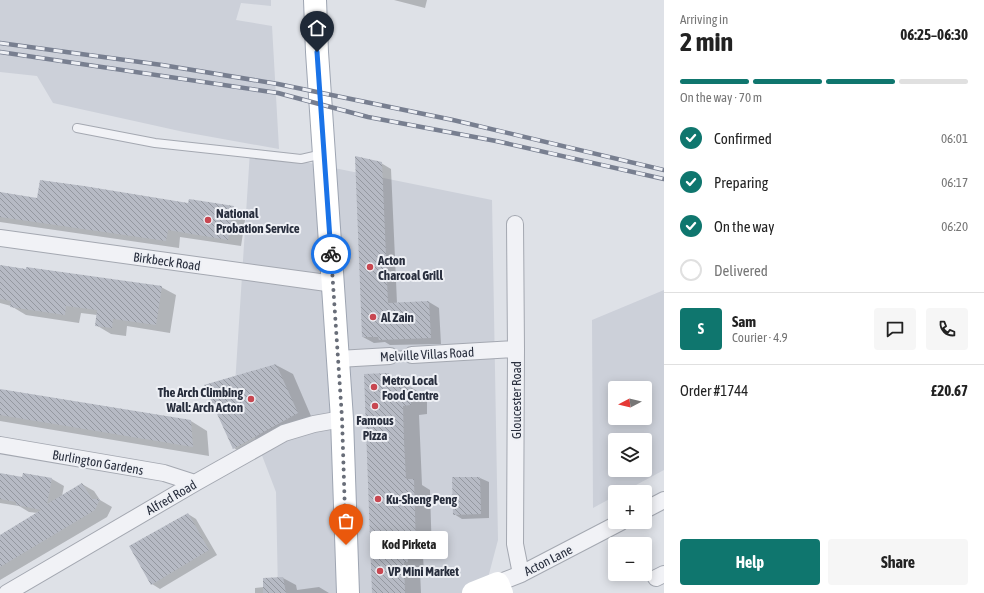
<!DOCTYPE html>
<html lang="en">
<head>
<meta charset="utf-8">
<style>
	body { margin:0; font-family:"Asap Condensed",sans-serif; background:#f6f6f6; color:#222; height:100vh; display:flex; flex-direction:column; font-size:15px; white-space:nowrap }
	* { box-sizing:border-box; margin:0 }
	p { font-size:13px; color:#767676 }
	.icon { flex:none; width:22px; height:22px; fill:none; stroke:currentColor; stroke-width:2; stroke-linecap:round; stroke-linejoin:round }
	.map { position:relative; flex:1; overflow:hidden }
	.details { display:flex; flex-direction:column; background:#fff; width:320px }
	.details>* { flex:none }
	.needle { width:26px; rotate:263deg }
	.controls { position:absolute; left:608px; top:381px; display:grid; gap:8px }
	.controls a { display:grid; place-items:center; width:44px; height:44px; border-radius:4px; background:#fff; box-shadow:0 2px 10px #0003; font-size:20px }
	.pin { position:absolute; display:grid; place-items:center; width:34px; height:34px; color:#fff; margin:-41px -17px; border-radius:50% 50% 50% 0; rotate:-45deg; box-shadow:0 0 4px #0007 }
	.pin .icon { rotate:45deg }
	.courier { position:absolute; display:grid; place-items:center; width:40px; height:40px; margin:-20px; border:3px solid #1a73e8; border-radius:50%; background:#fff; color:#222; box-shadow:0 1px 5px #0007 }
	.bubble { position:absolute; height:28px; border-radius:4px; background:#fff; box-shadow:0 2px 10px #0003; font-size:13px; font-weight:700; line-height:28px; text-align:center }
	.head em { font-style:normal; font-weight:700 }
	.head div { display:flex; flex-direction:column-reverse }
	.head { display:flex; align-items:center; justify-content:space-between; height:68px; padding:0 16px }
	h1 { font-size:26px; font-weight:700; line-height:30px }
	.bar { display:grid; grid-template-columns:repeat(4,1fr); gap:6px 4px; align-content:center; height:48px; padding:0 16px }
	.bar i { height:5px; border-radius:3px; background:#e0e0e0 }
	.bar .selected { background:#0f766e }
	.bar p { grid-column:span 4 }
	.line { display:flex; align-items:center; gap:10px; padding:0 16px; border-top:1px solid #e0e0e0 }
	.line div { flex:1 }
	.round { display:grid; place-items:center; flex:none; width:42px; height:42px; border-radius:4px; background:#f6f6f6 }
	ol { padding:0 16px; list-style:none }
	li { display:flex; align-items:center; gap:12px; height:44px }
	li p { margin-inline-start:auto }
	li .icon { padding:4px; border-radius:50%; background:#0f766e; color:#fff; stroke-width:4 }
	li:last-child { color:#767676 }
	li i { width:22px; height:22px; border:2px solid #e0e0e0; border-radius:50% }
	.cta { display:flex; gap:8px; margin-top:auto; padding:8px 16px }
	.cta a { flex:1; height:46px; border-radius:4px; background:#0f766e; color:#fff; font-size:16px; font-weight:700; line-height:46px; text-align:center }
	.cta a+a { background:#f6f6f6; color:#222 }
	main { display:flex; flex:1; min-height:0 }
	.map>svg:first-child { display:block }
</style>
</head>
<body>
<main>
<div class="map">
<svg width="664" height="593" viewBox="0 0 664 593">
	<defs>
		<pattern id="building-back-hatch" width="6" height="6" patternUnits="userSpaceOnUse"><rect width="6" height="6" fill="#b6bac4"/><path d="M-1 5l2 2M0 0l6 6M5-1l2 2" fill="none" stroke="#9498a0"/></pattern>
	</defs>
	<rect width="100%" height="100%" fill="#dee1e7"/>
	<path fill="#ccd0d9" fill-rule="evenodd" d="M0 0H271V6L241 3 236 20 272 26 279 149 184 132 53 103 37 76 0 72Z
		M250 151 492 200 498 540 484 593H278L276 492 235 385Z
		M664 290V470L623 492H615V496L593 508 592 320ZM615 388H645V418H615ZM615 440H645V470H615Z"/>
	<path fill="#0003" d="M394 0H427L425 8Z
		M381 163 391 169 397 303 429 302 439 308 441 344 390 345 385 342 374 343 363 337Z
		M0 193 38 199 189 204 233 207 246 214 241 246 180 237 179 248 0 222Z
		M0 266 161 287 176 295 170 333 127 326 126 336 111 334 96 325 97 315 81 313 79 323 26 315 11 306 0 303Z
		M276 365 293 374 314 423 250 458 234 448 206 386Z
		M389 374 427 397V414L419 415 422 485 430 490 432 556 423 557 424 571H420L421 593H373Z
		M0 390 191 421 207 431 209 456 0 421Z
		M0 474 23 478 52 479 64 486 62 496 82 484 94 491 100 500 112 507 107 517 0 580V536L38 513 29 512 19 506 0 503Z
		M453 478H480L489 482V518L462 519 454 514Z
		M188 514 196 519 217 555 160 589 152 584Z
		M283 578 296 585 297 590 319 587 329 593H255V588L264 587Z"/>
	<path fill="url(#building-back-hatch)" d="M355 156 382 162 388 303 429 301 431 338 379 340 378 337H362Z
		M40 180 84 186 188 203 189 199 234 206 228 240 168 230 166 241 0 217V192L37 198Z
		M0 265 26 269V267L162 286 156 325 113 319 112 328 95 326 97 310 66 306 65 315 10 307 11 301 0 299Z
		M276 364 298 413 233 449 204 385Z
		M389 373V380L399 379 400 387H411V405L403 406 404 441 406 479H414L416 547 407 548 408 562H404L405 593H372L364 374Z
		M0 389 191 420 193 447 0 415Z
		M0 473 22 477 23 473 52 478 47 504 82 483 92 499H100L95 510 0 567V535L41 510 16 505V502L0 499Z
		M452 477H480L481 514 453 515Z
		M188 513 209 550 151 585 129 546Z
		M283 577 286 593H263V578Z"/>
	<g fill="none" stroke-linecap="round" stroke-linejoin="round">
		<defs>
			<path id="lane" d="M77 128 155 143 301 159 323 154
				M390 356 412 355"/>
			<path id="street" d="M515 224 516 349 515 544 521 574
				M0 238 334 284
				M412 355 516 349
				M338 359 390 356
				M0 445 164 473 195 483
				M645 510 664 500
				M656 578 664 574
				M498 583 521 574 621 522
				M7 593 195 483 284 433 314 424 342 419"/>
			<path id="primary" d="M315 0 317 52 342 419 348 593"/>
		</defs>
		<use href="#lane" stroke="#a4a8b1" stroke-width="10"/>
		<use href="#street" stroke="#a4a8b1" stroke-width="18"/>
		<use href="#primary" stroke="#9ea5b2" stroke-width="24"/>
		<use href="#lane" stroke="#f1f2f6" stroke-width="8"/>
		<use href="#street" stroke="#f1f2f6" stroke-width="16"/>
		<path stroke="#fff" stroke-width="22" d="M473 593 498 583 502 593"/>
		<use href="#primary" stroke="#fff" stroke-width="22"/>
		<defs>
			<path id="rail" d="M0 43 162 65 278 84 453 120 664 170
				M0 52 278 93 368 117 496 141 664 179"/>
		</defs>
		<use href="#rail" stroke="#787f90" stroke-width="4.5"/>
		<use href="#rail" stroke="#eef0f5" stroke-width="3" stroke-dasharray="9" stroke-linecap="butt"/>
	</g>
	<g fill="none" stroke-linecap="round" stroke-linejoin="round">
		<path stroke="#686d78" stroke-width="4" stroke-dasharray="0 7.2" d="M331 254 342 418 346 545"/>
		<path stroke="#1a73e8" stroke-width="5" d="M317 52 331 254"/>
	</g>
	<g fill="#c84751" stroke="#eef0f5" stroke-width="1.5">
		<circle cx="208" cy="220" r="4"/>
		<circle cx="370" cy="267" r="4"/>
		<circle cx="373" cy="317" r="4"/>
		<circle cx="374" cy="387" r="4"/>
		<circle cx="251" cy="399" r="4"/>
		<circle cx="375" cy="406" r="4"/>
		<circle cx="378" cy="499" r="4"/>
		<circle cx="380" cy="571" r="4"/>
	</g>
	<g text-anchor="middle" stroke-width="4" stroke-linejoin="round" paint-order="stroke">
		<g font-size="13" font-weight="bold" fill="#282e3d" stroke="#eef0f5" text-anchor="start">
			<text x="216" y="218">National<tspan x="216" dy="15">Probation Service</tspan></text>
			<text x="378" y="265">Acton<tspan x="378" dy="15">Charcoal Grill</tspan></text>
			<text x="381" y="322">Al Zain</text>
			<text x="382" y="385">Metro Local<tspan x="382" dy="15">Food Centre</tspan></text>
			<text x="243" y="397" text-anchor="end">The Arch Climbing<tspan x="243" dy="15">Wall: Arch Acton</tspan></text>
			<text x="375" y="425" text-anchor="middle">Famous<tspan x="375" dy="15">Pizza</tspan></text>
			<text x="386" y="504">Ku-Sheng Peng</text>
			<text x="388" y="576">VP Mini Market</text>
		</g>
		<g font-size="13" fill="#282e3d" stroke="#eef0f5">
			<text transform="translate(167 261) rotate(8)" y="5">Birkbeck Road</text>
			<text transform="translate(427 354) rotate(-3)" y="5">Melville Villas Road</text>
			<text transform="translate(516 400) rotate(-90)" y="5">Gloucester Road</text>
			<text transform="translate(98 462) rotate(10)" y="5">Burlington Gardens</text>
			<text transform="translate(171 497) rotate(-30)" y="5">Alfred Road</text>
			<text transform="translate(548 560) rotate(-27)" y="5">Acton Lane</text>
		</g>
	</g>
</svg>
<div class="controls">
<a><svg class="needle" viewBox="-14 -14 28 28"><path d="M0-13l5 13h-10z" fill="#e53935"/><path d="M0 13l5-13h-10z" fill="#767676"/></svg></a>
<a><svg class="icon" aria-label="layers" viewBox="0 0 24 24"><path d="M12 4l9 5-9 5-9-5zM3 14l9 5 9-5"/></svg></a>
<a>+</a>
<a>−</a>
</div>
<div class="pin" style="left:346px;top:545px;background:#ea580c"><svg class="icon" aria-label="bag" viewBox="0 0 24 24"><path d="M5 8h14l-1 12H6zM9 8a3 3 0 0 1 6 0"/></svg></div>
<div class="pin" style="left:317px;top:52px;background:#1f2937"><svg class="icon" aria-label="home" viewBox="0 0 24 24"><path d="M3 11l9-7 9 7M6 9v11h12V9"/></svg></div>
<div class="courier" style="left:331px;top:254px"><svg class="icon" aria-label="bike" viewBox="0 0 24 24"><circle cx="6" cy="16" r="4"/><circle cx="18" cy="16" r="4"/><path d="M6 16l4-8h5l3 8M10 8l3 8H6M13 5h3"/></svg></div>
<div class="bubble" style="left:370px;top:531px;width:78px">Kod Pirketa</div>
</div>
<section class="details">
<div class="head"><div><h1>2 min</h1><p>Arriving in</p></div><em>06:25–06:30</em></div>
<div class="bar"><i class="selected"></i><i class="selected"></i><i class="selected"></i><i></i><p>On the way · 70 m</p></div>
<ol>
<li><svg class="icon" aria-label="check" viewBox="0 0 24 24"><path d="M5 12l5 5 9-10"/></svg>Confirmed<p>06:01</p></li>
<li><svg class="icon" aria-label="check" viewBox="0 0 24 24"><path d="M5 12l5 5 9-10"/></svg>Preparing<p>06:17</p></li>
<li><svg class="icon" aria-label="check" viewBox="0 0 24 24"><path d="M5 12l5 5 9-10"/></svg>On the way<p>06:20</p></li>
<li><i></i>Delivered</li>
</ol>
<div class="line" style="height:72px"><b class="round" style="background:#0f766e;color:#fff">S</b><div><b>Sam</b><p>Courier · 4.9</p></div><a class="round"><svg class="icon" aria-label="chat" viewBox="0 0 24 24"><path d="M4 5h16v11H9l-5 4z"/></svg></a><a class="round"><svg class="icon" aria-label="phone" viewBox="0 0 24 24"><path d="M5 4h4l2 5-3 2q2 4 5 5l2-3 5 2v4C11 20 4 13 5 4z"/></svg></a></div>
<div class="line" style="height:52px"><div>Order #1744</div><b>£20.67</b></div>
<div class="cta"><a>Help</a><a>Share</a></div>
</section>
</main>
</body>
</html>
